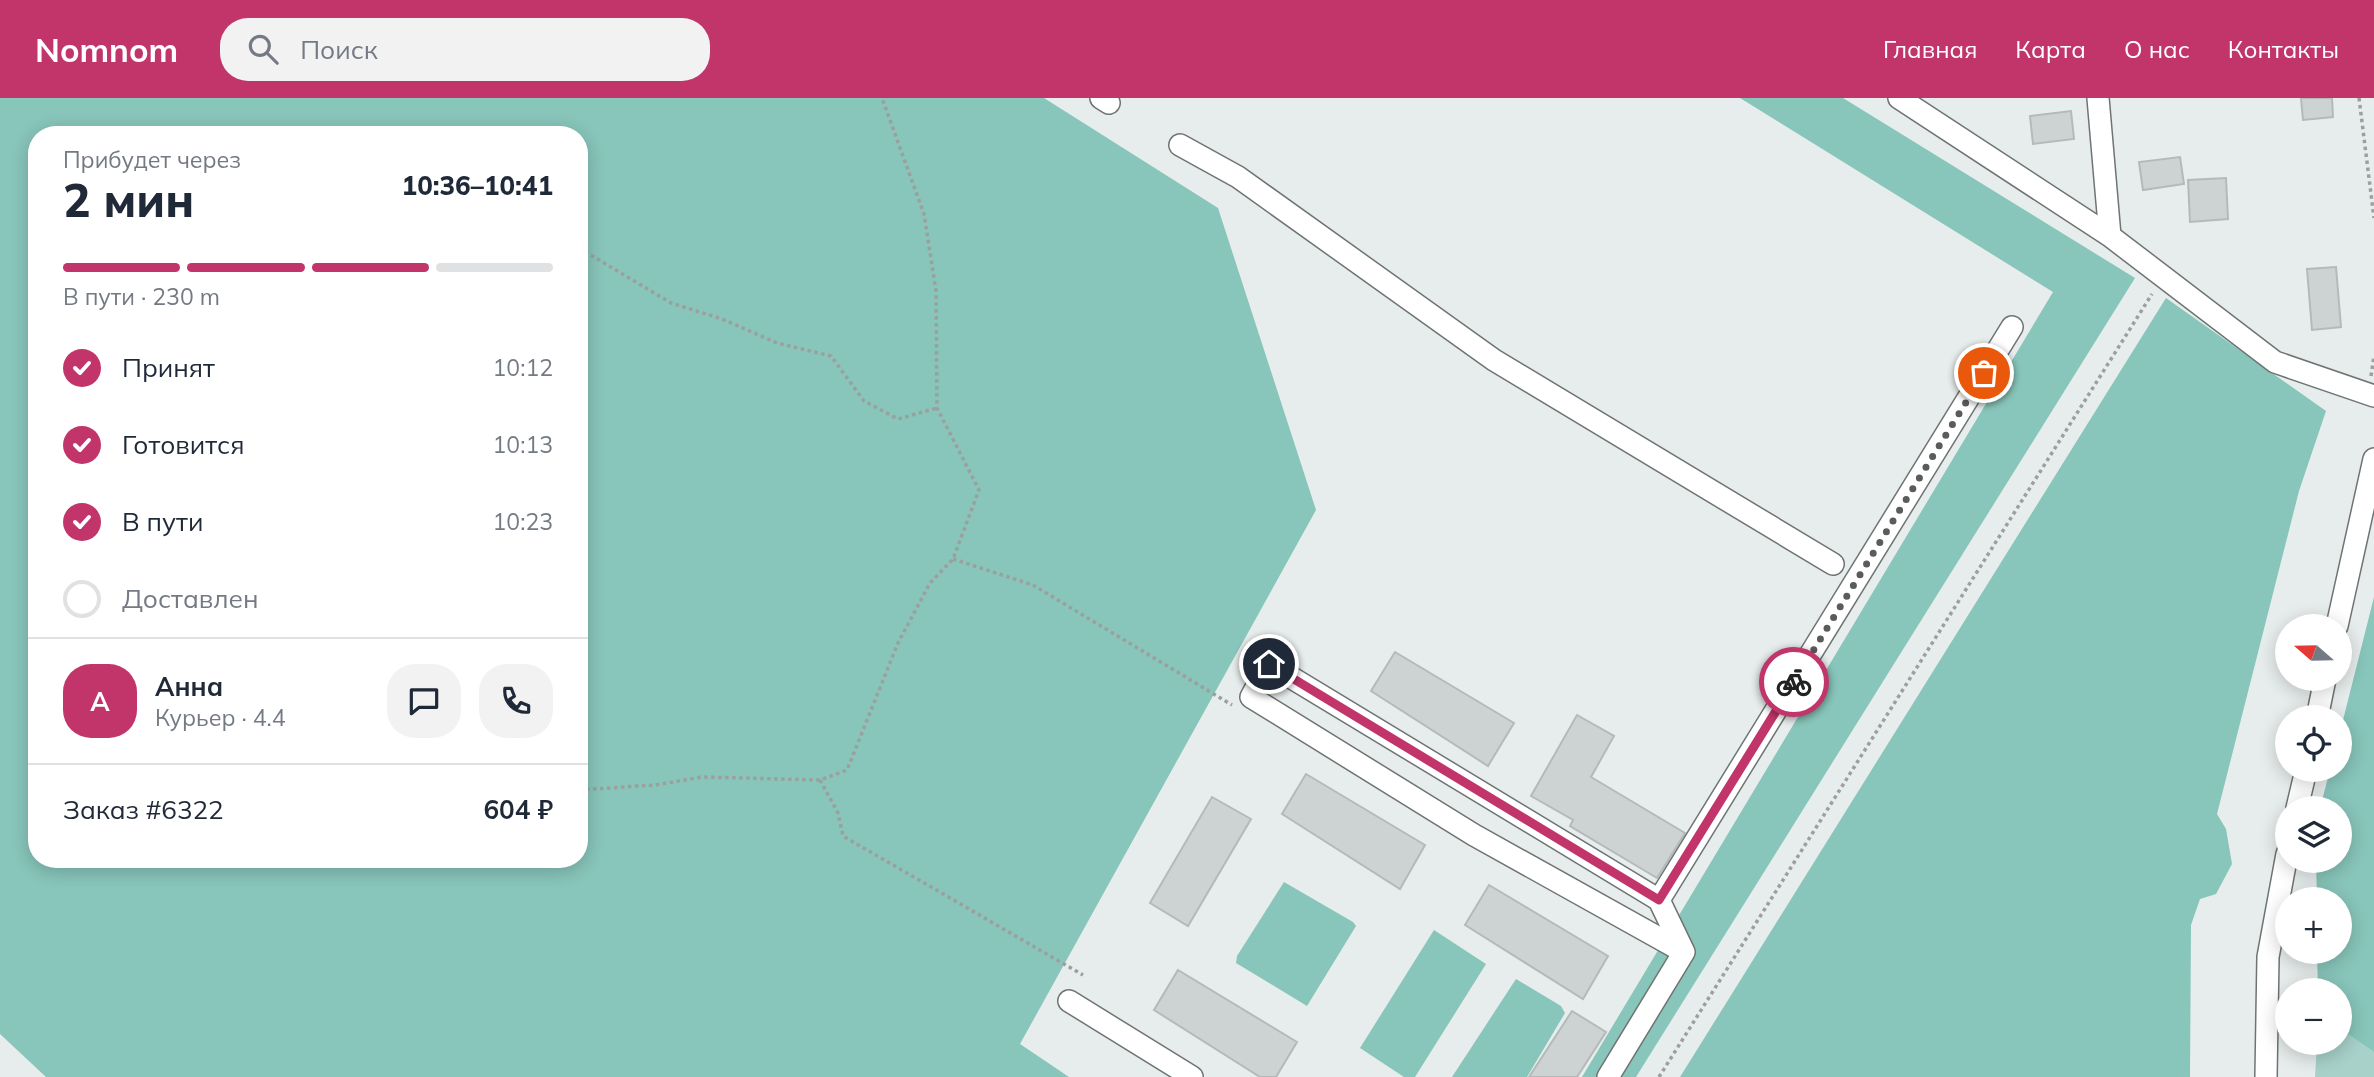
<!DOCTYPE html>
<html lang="ru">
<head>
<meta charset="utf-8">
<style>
	body { margin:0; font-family:Mulish,sans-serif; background:#f2f2f3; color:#1f2937; height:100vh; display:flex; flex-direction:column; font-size:26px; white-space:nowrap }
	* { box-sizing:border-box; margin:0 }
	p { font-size:23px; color:#747a83 }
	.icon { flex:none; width:38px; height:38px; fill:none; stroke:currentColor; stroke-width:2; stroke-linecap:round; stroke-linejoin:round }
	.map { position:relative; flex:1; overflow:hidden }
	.drawer { position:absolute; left:28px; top:28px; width:560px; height:742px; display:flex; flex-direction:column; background:#fff; border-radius:28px; box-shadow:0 4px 18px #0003 }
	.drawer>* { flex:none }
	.needle { width:46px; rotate:290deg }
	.fabs { position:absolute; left:2275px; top:516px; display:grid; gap:14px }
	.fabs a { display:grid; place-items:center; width:77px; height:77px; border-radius:50%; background:#fff; box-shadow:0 4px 18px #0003; font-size:35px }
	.pin { position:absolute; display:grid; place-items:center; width:60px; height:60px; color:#fff; margin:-30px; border:4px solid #fff; border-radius:50%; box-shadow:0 2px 7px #0007 }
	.courier { position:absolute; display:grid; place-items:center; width:70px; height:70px; margin:-35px; border:5px solid #c1356a; border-radius:50%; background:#fff; color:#222; box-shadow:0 2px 9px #0007 }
	.summary em { font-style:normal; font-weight:800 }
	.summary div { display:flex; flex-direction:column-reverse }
	.summary { display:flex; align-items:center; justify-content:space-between; height:119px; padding:0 35px }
	h1 { font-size:46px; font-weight:800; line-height:52px }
	.bar { display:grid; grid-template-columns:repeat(4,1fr); gap:10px 7px; align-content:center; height:84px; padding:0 35px }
	.bar i { height:9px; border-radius:5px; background:#e0e1e3 }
	.bar .active { background:#c1356a }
	.bar p { grid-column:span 4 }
	.line { display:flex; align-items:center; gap:18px; padding:0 35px; border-top:2px solid #e0e1e3 }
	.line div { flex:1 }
	.round { display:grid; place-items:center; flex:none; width:74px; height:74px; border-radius:28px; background:#f2f2f3 }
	ol { padding:0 35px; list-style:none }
	li { display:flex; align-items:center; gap:21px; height:77px }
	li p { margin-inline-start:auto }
	li .icon { padding:7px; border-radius:50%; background:#c1356a; color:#fff; stroke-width:4 }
	li:last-child { color:#747a83 }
	li i { width:38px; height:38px; border:4px solid #e0e1e3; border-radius:50% }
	header { display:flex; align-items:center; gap:42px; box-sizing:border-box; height:98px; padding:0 35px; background:#c1356a; color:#fff }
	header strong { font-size:33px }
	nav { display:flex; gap:38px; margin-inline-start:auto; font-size:24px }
	.search { width:490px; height:63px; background:#f2f2f3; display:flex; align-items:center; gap:18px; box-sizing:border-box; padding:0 24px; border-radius:28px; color:#747a83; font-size:26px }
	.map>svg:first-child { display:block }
</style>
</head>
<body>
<header>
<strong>Nomnom</strong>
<div class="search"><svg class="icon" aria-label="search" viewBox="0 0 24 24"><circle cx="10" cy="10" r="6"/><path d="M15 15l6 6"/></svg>Поиск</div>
<nav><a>Главная</a><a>Карта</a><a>О нас</a><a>Контакты</a></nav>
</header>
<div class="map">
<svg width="2374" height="979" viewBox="0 0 2374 979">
	<rect width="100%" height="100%" fill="#e7edec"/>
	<path fill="#a7d1c9" d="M2340 931 2374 954V979H2315L2317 945H2340Z"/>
	<path fill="#88c5ba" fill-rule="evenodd" d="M0 0H1044L1218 110 1316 412 1020 946 1069 979H46L0 936ZM37 37H579V761H37Z
		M1740 0H1843L2135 180 1636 979H1582L2053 194Z
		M2166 200 2326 313 2299 393 2217 716 2226 731 2232 766 2216 796 2200 801 2191 827 2190 979H1680Z
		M2374 499V954L2340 931V892H2318L2317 854H2340V802L2317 801 2316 763H2340V710H2320L2330 672H2340V634Z
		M1284 784 1353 824 1356 828 1307 908 1236 865 1237 858Z
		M1434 832 1486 866 1415 979H1404L1360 950Z
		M1516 881 1561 908 1565 915 1527 979H1452Z"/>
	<path fill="#cdd3d2" stroke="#b4bab9" stroke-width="2" d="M2301 0H2332L2333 19 2303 22Z
		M2071 13 2074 41 2033 46 2030 18Z
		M2180 59 2184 86 2143 92 2139 64Z
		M2226 80 2228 121 2190 124 2188 82Z
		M2336 169 2341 229 2312 232 2307 171Z
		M1395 554 1514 625 1488 668 1371 593Z
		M1577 617 1614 638 1591 679 1685 735 1657 780 1570 728 1573 722 1531 698Z
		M1306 676 1425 747 1400 791 1282 716Z
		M1212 699 1251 721 1188 828 1150 805Z
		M1489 787 1608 858 1583 901 1465 827Z
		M1178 872 1297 944 1276 979H1260L1154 912Z
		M1572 913 1606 934 1577 979H1529Z"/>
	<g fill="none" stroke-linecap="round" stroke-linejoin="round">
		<defs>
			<path id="minor" d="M1101 0 1109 5
				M1899 0 2110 138 2275 264 2374 298
				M2098 0 2110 138
				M1180 47 1238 79 1494 262 1833 466
				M2337 528 2374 361
				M2317 620 2325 581
				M2297 710 2306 672
				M1659 802 1269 566 1251 599 1474 737 1684 854
				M1069 903 1192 979
				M1608 979 1684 854 1659 802 2012 229
				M2266 979 2268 859 2287 756"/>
		</defs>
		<use href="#minor" stroke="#6e7473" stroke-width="24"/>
		<path stroke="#9ba09f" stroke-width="3.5" stroke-dasharray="3.5 3.5" stroke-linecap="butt" d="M2359 0 2374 120
			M579 150 671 205 722 221 777 245 831 258 864 303 898 321 937 310
			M2371 278 2374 258
			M953 461 1033 487 1232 607
			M820 682 838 715 843 738 1083 877
			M579 692 655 687 702 679 820 682 847 672 898 545 930 485 953 461 979 392 937 310 936 193 924 116 882 0
			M1659 979 2152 196"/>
		<use href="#minor" stroke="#fff" stroke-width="21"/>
	</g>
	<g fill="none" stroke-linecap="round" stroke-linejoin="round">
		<path stroke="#595c5b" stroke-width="7" stroke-dasharray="0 12.6" d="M1794 584 1984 275"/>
		<path stroke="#c1356a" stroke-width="9" d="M1269 566 1659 802 1794 584"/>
	</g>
</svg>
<div class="fabs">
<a><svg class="needle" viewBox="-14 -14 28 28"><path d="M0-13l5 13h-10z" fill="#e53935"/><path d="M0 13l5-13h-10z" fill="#747a83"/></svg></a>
<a><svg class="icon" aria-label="locate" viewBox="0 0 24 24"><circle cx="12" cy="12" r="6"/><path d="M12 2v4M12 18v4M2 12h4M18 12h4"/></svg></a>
<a><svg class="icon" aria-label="layers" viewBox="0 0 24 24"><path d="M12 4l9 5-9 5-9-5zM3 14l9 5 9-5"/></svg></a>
<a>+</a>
<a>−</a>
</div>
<div class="pin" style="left:1984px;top:275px;background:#ea580c"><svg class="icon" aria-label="bag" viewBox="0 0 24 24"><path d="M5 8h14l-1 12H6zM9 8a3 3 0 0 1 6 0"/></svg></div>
<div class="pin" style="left:1269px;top:566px;background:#1f2937"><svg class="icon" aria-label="home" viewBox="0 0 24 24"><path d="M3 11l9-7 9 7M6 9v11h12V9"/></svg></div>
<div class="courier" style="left:1794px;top:584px"><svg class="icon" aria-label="bike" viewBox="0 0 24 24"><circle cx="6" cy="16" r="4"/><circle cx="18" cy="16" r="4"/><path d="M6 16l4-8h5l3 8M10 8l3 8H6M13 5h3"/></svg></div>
<section class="drawer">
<div class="summary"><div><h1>2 мин</h1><p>Прибудет через</p></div><em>10:36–10:41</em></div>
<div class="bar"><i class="active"></i><i class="active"></i><i class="active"></i><i></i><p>В пути · 230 m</p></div>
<ol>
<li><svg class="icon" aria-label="check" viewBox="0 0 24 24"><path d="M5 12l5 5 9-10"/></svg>Принят<p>10:12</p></li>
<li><svg class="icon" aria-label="check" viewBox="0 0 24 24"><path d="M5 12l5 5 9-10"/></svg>Готовится<p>10:13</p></li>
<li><svg class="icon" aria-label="check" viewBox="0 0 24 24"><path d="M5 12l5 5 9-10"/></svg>В пути<p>10:23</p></li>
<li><i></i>Доставлен</li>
</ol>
<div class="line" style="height:126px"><b class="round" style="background:#c1356a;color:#fff">А</b><div><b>Анна</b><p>Курьер · 4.4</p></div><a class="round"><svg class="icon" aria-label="chat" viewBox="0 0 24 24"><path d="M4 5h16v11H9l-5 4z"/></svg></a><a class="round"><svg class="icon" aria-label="phone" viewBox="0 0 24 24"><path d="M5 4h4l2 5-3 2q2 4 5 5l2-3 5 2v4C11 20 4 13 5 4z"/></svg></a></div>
<div class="line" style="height:91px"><div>Заказ #6322</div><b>604 ₽</b></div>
</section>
</div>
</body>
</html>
